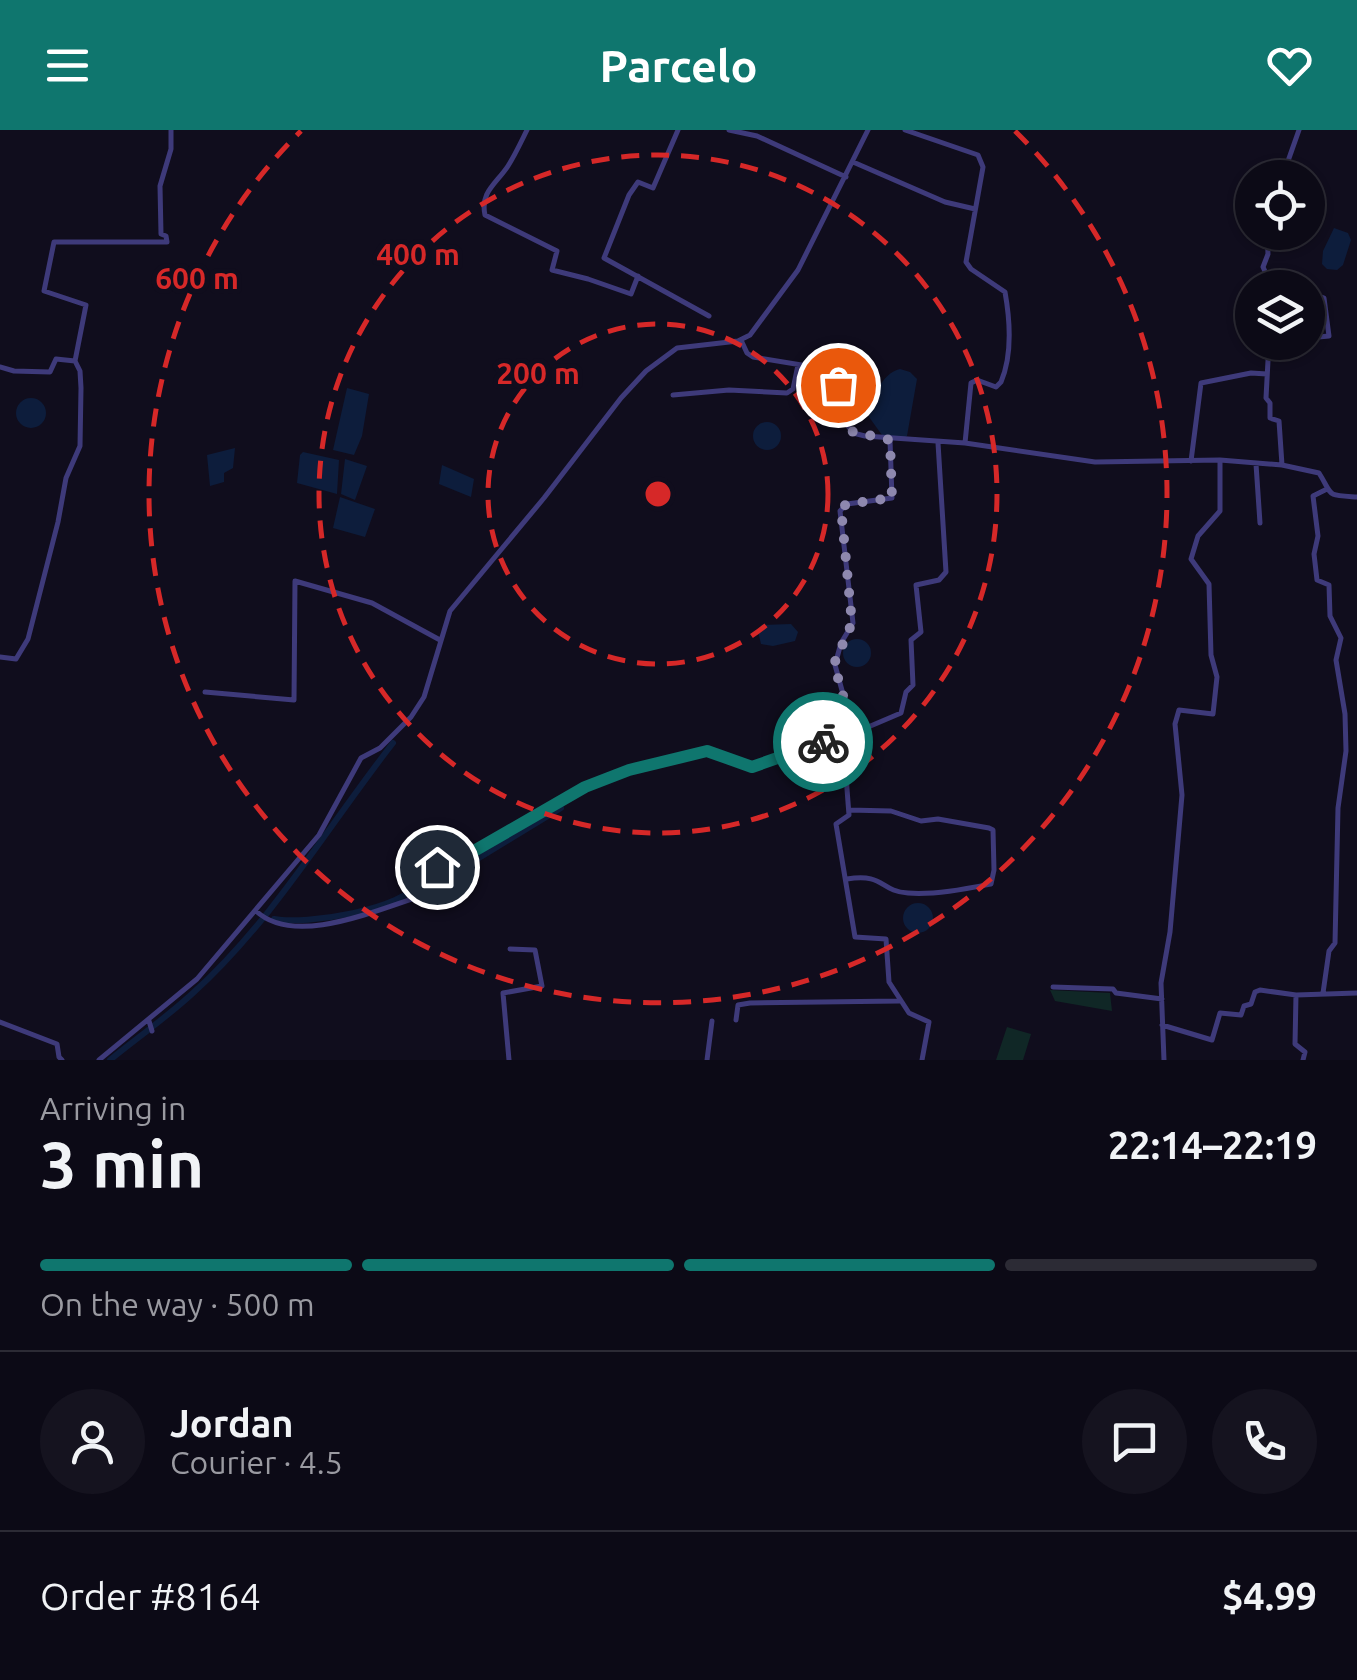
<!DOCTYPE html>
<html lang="en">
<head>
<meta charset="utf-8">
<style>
	body { margin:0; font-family:Ubuntu,sans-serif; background:#15131f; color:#f1f3f6; height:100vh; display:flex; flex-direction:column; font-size:38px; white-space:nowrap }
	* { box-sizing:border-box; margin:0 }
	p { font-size:32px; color:#9a9aa1 }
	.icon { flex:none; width:55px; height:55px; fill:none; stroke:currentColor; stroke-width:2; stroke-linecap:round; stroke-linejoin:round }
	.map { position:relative; height:930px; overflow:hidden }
	.sheet { display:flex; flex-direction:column; background:#0c0a16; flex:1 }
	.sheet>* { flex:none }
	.buttons { position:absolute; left:1235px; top:30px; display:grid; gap:20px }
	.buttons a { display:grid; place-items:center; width:90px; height:90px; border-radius:50%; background:#0c0a16; box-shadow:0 2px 8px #0004,0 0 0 2px #2c2b35; font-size:50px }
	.pin { position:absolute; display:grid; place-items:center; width:85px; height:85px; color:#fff; margin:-42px; border:5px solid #fff; border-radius:50%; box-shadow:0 2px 10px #0007 }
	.courier { position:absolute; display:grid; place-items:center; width:100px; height:100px; margin:-50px; border:8px solid #0f766e; border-radius:50%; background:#fff; color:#222; box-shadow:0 2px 12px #0007 }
	.summary em { font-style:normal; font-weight:600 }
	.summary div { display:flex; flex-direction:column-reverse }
	.summary { display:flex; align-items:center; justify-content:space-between; height:170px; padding:0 40px }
	h1 { font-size:65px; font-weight:600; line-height:75px }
	.bar { display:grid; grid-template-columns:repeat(4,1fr); gap:15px 10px; align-content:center; height:120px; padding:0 40px }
	.bar i { height:12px; border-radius:8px; background:#2c2b35 }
	.bar .selected { background:#0f766e }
	.bar p { grid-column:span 4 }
	.line { display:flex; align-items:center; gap:25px; padding:0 40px; border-top:2px solid #2c2b35 }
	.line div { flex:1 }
	.round { display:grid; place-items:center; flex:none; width:105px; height:105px; border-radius:52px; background:#15131f }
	header { display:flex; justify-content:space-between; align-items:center; height:130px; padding:0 40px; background:#0f766e; color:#fff; font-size:45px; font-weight:600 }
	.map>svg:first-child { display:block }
</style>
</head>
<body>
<header><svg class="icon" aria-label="menu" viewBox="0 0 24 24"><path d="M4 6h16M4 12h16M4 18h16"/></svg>Parcelo<svg class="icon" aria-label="heart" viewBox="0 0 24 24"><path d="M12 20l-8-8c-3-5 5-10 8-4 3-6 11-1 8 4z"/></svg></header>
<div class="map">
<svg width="1357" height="930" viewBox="0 0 1357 930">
	<rect width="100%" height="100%" fill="#100d1d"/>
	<path fill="#102726" d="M1050 860 1110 863 1112 881 1055 871Z
		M1007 897 1031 904 1023 930H996Z"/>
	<path fill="#0d1d3c" d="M1334 98 1348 103 1351 110 1343 135 1337 140 1327 139 1322 134 1323 121Z
		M900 239 910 242 917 249 907 306 904 308 882 305 869 287C871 269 882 243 900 239Z
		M347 258 369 264 362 306 354 325 333 320Z
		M16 283a15 15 0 1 1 30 0a15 15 0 1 1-30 0Z
		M753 306a14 14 0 1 1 28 0a14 14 0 1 1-28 0Z
		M235 318 233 338 224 343V352L210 356 207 325Z
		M303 322 339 330 337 364 297 353 300 325Z
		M345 329 367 336 355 370 341 364Z
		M442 335 474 349 471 367 439 354Z
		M340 367 375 379 365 407 333 398Z
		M791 494 798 502 795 511 773 516 761 514 758 501 762 495Z
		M843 523a14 14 0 1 1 28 0a14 14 0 1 1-28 0Z
		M903 788a15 15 0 1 1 30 0a15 15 0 1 1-30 0Z"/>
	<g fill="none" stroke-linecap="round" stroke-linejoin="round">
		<path stroke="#0d1d3c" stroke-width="6" d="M274 789C305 795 405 780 420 751L456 742 561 678
			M110 930C137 908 167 887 193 863 272 792 328 696 393 613"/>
		<path stroke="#3e3a7a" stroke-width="5" d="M527 0C521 12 515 25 508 36 496 54 480 62 485 85L557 121 552 140 588 149 631 164 638 146
			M678 0 653 58 638 52 629 65 604 128 709 186
			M729 0 757 6 846 47
			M905 0 978 25 983 37 966 132 971 139 1005 162C1010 190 1012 226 1001 252L996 257 977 250 971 253 965 313
			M853 32 945 72 975 79
			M1282 48 1299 0
			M1267 102 1268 124 1263 137 1269 150 1286 158
			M1308 162 1324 168 1329 206 1308 208
			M741 210 747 223 753 227 832 240 837 246 848 296 853 303 865 306 965 313 1095 332 1220 330 1282 335 1319 343C1334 367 1325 365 1357 367
			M1269 212 1266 268 1270 273V288L1279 291 1282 335
			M0 237 14 241 50 242 56 229 75 231
			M673 265 729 260 787 263 793 259 798 235
			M1191 331 1201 253 1251 243 1267 244
			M1256 334 1260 393
			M0 527 16 529 28 509 58 392 66 348 80 316 81 258 80 241 75 231 86 175 44 161 54 112H167L166 106 161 104 160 56 171 19V0
			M205 562 294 570 295 451 372 473 440 510
			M854 604 835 535 841 513 853 493 840 381 847 374 892 368 890 310
			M843 607 849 685 836 694 855 807 886 809 889 852 909 883 929 892 922 930
			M422 746 467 725 585 657 629 641 707 621 752 637 807 615 847 606 901 583 906 562 913 555 911 510 921 502 916 455 939 450 946 442 938 313
			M847 749C885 743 879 761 908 763 934 765 965 759 991 754L994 740 993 700 989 698 938 689 921 691 891 681 849 680
			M256 781C300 822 398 769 448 758
			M1053 857 1113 859 1116 863 1162 869
			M1323 863 1329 821 1335 813 1338 678 1346 621 1345 584 1336 530 1341 508 1330 486 1329 455 1317 450 1314 424 1318 406 1313 366 1325 360
			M1296 865 1295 914 1305 922 1303 930
			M736 890 738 875 750 873 899 871
			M149 891 152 901
			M0 892 57 914 59 927 62 930
			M1162 895 1212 910 1220 883 1241 885 1244 876 1251 874 1255 862 1260 860 1296 865 1357 863
			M99 930 197 849 319 705 361 628 380 618 411 587 424 567 450 481 544 368 621 268 646 241 677 218 738 211 750 205 798 140 868 0
			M509 930 503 863 542 856 535 820 510 819
			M707 930 712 891
			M1164 930 1161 853 1170 802 1182 665 1175 594 1179 580 1213 584 1217 547 1211 525 1209 454 1191 429 1198 406 1220 381V330"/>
	</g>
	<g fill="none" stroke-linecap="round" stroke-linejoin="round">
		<path stroke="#8e88ae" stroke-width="10" stroke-dasharray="0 18" d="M823 612 854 604 834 534 852 493 841 378 847 374 892 368 890 310 850 301 838 255"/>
		<path stroke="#0f766e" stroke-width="12" d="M437 737 467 725 585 657 629 640 707 621 752 637 823 612"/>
	</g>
	<g fill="none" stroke="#d62828" stroke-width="5" stroke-dasharray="18 12">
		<circle cx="658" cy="364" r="170"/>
		<circle cx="658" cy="364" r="339"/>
		<path d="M1015 1A509 509 0 1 1 301 1"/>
	</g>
	<circle cx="658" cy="364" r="15" fill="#d62828" stroke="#100d1d" stroke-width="5"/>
	<g font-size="30" text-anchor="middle" font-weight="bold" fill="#d62828" stroke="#100d1d" stroke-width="10" stroke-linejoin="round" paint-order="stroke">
		<text x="418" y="135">400 m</text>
		<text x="197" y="159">600 m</text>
		<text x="538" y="254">200 m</text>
	</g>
</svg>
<div class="buttons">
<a><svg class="icon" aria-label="locate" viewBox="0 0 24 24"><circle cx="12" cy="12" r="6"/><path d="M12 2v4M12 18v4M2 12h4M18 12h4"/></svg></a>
<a><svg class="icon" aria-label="layers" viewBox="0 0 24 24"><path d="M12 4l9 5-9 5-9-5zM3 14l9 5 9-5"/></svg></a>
</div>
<div class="pin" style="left:838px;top:255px;background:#ea580c"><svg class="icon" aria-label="bag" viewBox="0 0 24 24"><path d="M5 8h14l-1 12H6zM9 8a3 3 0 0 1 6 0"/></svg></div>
<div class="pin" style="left:437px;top:737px;background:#1f2937"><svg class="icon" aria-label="home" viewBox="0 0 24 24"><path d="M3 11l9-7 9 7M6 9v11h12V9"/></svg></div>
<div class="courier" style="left:823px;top:612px"><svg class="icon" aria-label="bike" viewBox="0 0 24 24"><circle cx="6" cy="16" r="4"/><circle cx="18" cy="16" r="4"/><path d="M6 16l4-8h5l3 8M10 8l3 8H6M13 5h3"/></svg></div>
</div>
<section class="sheet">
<div class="summary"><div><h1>3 min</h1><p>Arriving in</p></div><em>22:14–22:19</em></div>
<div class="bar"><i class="selected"></i><i class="selected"></i><i class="selected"></i><i></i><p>On the way · 500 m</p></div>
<div class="line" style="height:180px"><a class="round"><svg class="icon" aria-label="person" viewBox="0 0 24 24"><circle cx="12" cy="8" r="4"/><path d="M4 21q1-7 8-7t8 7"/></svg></a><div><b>Jordan</b><p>Courier · 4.5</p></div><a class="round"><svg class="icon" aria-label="chat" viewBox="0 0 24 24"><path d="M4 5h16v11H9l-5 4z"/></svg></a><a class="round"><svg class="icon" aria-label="phone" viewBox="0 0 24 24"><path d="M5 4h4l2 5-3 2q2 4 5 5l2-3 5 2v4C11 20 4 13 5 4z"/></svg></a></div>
<div class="line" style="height:130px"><div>Order #8164</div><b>$4.99</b></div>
</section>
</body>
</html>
